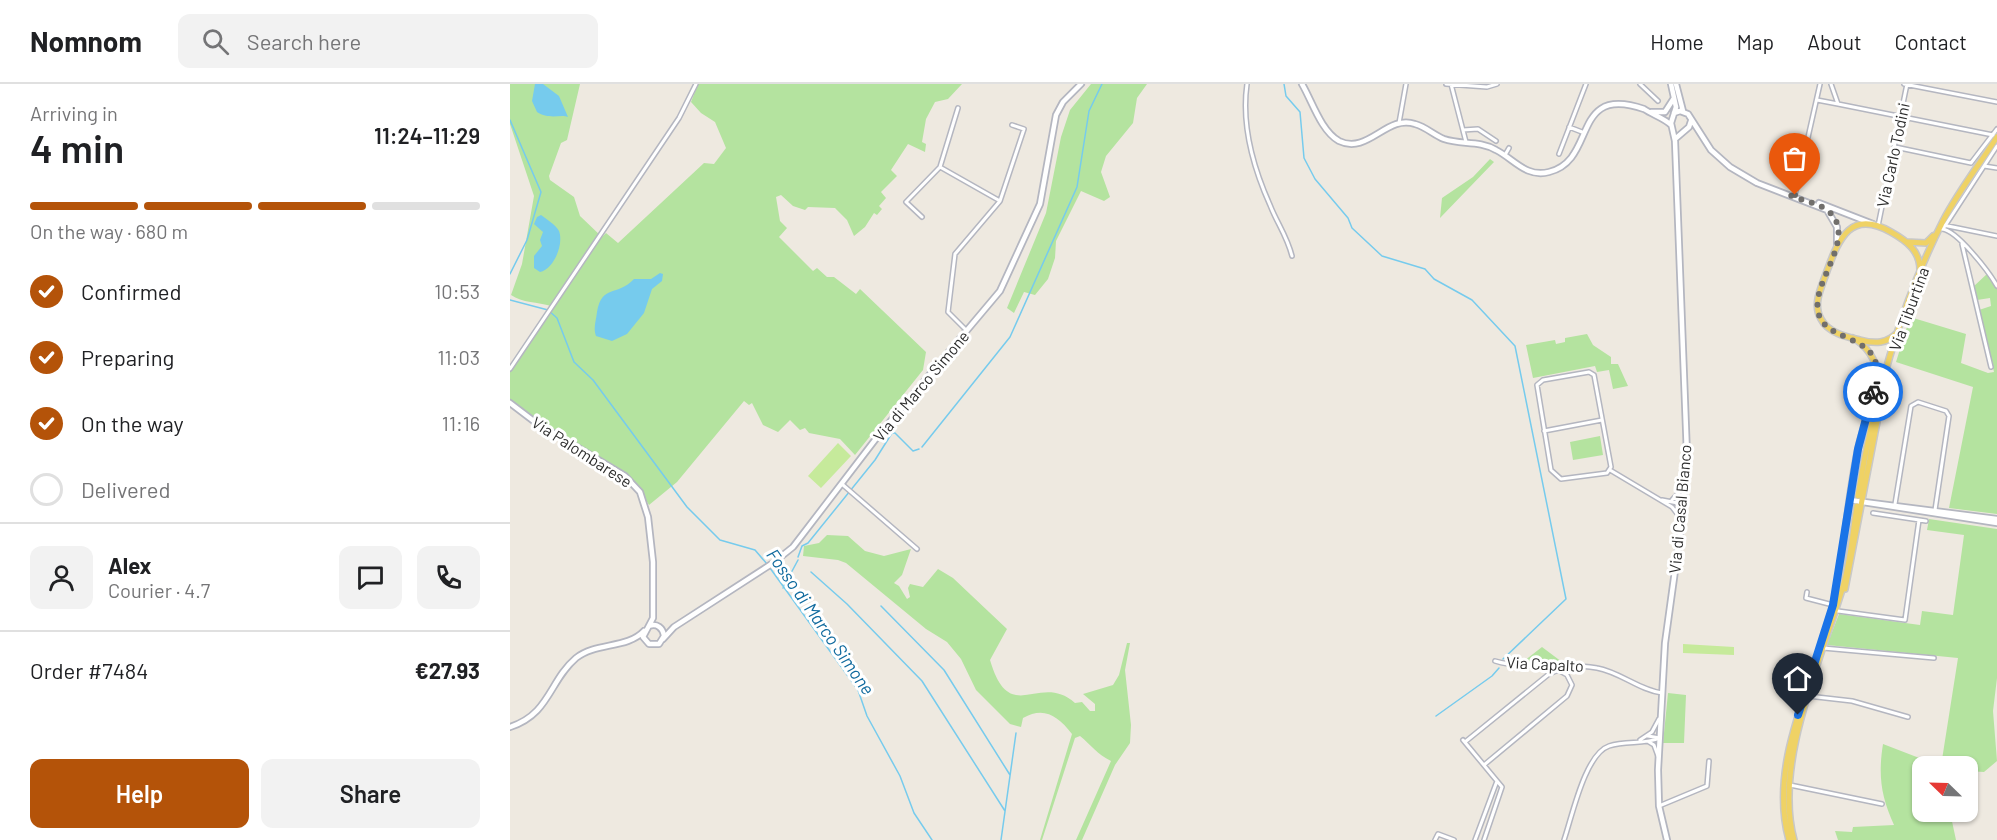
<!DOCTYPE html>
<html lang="en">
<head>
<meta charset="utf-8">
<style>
	body { margin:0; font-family:Barlow,sans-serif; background:#f2f2f2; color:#202124; height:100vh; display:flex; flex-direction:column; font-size:22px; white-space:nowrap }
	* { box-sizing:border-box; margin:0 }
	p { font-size:20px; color:#757577 }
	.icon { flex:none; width:33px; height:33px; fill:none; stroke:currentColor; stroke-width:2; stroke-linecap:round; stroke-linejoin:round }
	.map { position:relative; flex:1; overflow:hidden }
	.side { display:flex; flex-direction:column; background:#fff; width:510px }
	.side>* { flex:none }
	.needle { width:39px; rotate:293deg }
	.fabs { position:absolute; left:1402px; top:672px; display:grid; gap:12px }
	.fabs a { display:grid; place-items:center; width:66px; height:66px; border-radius:12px; background:#fff; box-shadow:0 2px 4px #0004; font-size:30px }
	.pin { position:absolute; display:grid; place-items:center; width:51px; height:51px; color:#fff; margin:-62px -26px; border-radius:50% 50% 50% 0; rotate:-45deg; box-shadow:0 0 6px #0007 }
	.pin .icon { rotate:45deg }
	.courier { position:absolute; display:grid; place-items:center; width:60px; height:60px; margin:-30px; border:4px solid #1a73e8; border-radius:50%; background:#fff; color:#222; box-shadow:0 2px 8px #0007 }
	.head em { font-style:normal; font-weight:600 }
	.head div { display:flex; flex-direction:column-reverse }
	.head { display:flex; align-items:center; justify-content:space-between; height:102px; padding:0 30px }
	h1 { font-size:39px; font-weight:600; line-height:45px }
	.bar { display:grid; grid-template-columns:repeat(4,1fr); gap:9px 6px; align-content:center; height:72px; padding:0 30px }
	.bar i { height:8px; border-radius:4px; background:#e0e0e0 }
	.bar .current { background:#b45309 }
	.bar p { grid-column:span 4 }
	.line { display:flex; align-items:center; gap:15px; padding:0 30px; border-top:2px solid #e0e0e0 }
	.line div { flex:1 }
	.round { display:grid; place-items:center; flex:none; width:63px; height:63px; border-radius:12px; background:#f2f2f2 }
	ol { padding:0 30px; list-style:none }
	li { display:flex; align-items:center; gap:18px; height:66px }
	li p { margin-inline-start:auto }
	li .icon { padding:6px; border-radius:50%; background:#b45309; color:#fff; stroke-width:4 }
	li:last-child { color:#757577 }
	li i { width:33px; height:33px; border:3px solid #e0e0e0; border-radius:50% }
	.action { display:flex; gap:12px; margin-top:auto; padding:12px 30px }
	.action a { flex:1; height:69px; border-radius:12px; background:#b45309; color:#fff; font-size:24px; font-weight:600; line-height:69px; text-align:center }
	.action a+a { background:#f2f2f2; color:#202124 }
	header { display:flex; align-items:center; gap:36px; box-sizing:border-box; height:84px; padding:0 30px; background:#fff; border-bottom:2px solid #e0e0e0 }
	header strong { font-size:28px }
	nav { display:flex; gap:33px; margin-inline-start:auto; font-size:21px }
	.search { width:420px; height:54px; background:#f2f2f2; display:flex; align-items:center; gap:15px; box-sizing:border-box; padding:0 21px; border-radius:12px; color:#757577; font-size:22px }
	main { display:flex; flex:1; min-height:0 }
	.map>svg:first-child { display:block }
</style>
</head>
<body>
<header>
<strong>Nomnom</strong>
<div class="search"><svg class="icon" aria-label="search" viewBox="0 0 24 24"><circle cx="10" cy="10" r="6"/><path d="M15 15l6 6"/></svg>Search here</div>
<nav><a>Home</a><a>Map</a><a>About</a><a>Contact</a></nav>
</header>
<main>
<section class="side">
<div class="head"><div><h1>4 min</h1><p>Arriving in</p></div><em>11:24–11:29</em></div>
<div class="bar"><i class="current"></i><i class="current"></i><i class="current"></i><i></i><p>On the way · 680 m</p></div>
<ol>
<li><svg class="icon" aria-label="check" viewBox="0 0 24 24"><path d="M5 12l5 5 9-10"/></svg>Confirmed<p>10:53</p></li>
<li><svg class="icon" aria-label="check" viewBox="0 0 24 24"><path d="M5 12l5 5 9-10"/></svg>Preparing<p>11:03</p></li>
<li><svg class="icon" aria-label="check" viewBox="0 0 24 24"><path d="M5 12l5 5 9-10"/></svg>On the way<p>11:16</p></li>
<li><i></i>Delivered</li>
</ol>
<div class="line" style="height:108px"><a class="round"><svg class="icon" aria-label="person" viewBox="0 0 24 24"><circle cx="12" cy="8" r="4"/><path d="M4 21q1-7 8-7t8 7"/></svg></a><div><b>Alex</b><p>Courier · 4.7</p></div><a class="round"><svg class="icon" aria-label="chat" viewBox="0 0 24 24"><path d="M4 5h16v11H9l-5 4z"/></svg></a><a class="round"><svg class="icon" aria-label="phone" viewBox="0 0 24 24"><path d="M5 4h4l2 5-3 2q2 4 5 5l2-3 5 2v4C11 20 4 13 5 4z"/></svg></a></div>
<div class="line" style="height:78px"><div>Order #7484</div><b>€27.93</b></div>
<div class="action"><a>Help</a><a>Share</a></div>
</section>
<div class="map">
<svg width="1487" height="756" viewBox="0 0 1487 756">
	<rect width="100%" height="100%" fill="#eee9e0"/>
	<path fill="#b4e39f" d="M0 0H70L57 56 51 59 39 92 40 96 64 113 70 132 92 153 96 149 108 159 194 79 204 80 216 64 205 38 191 29 181 18 188 0H452L438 15 425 18 416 35 412 58 416 60 415 68 398 60 381 86 387 92 371 108 376 114 369 122 372 125 367 131 364 129 355 143 344 152 337 136 325 124 298 123 295 126 283 122 271 111 266 113 270 137 277 144 269 153 303 187 307 184 317 193H324L346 210 350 205 416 268 413 286 345 371 330 355 299 349 295 344 290 346 280 336 268 348 253 341 242 319 239 321 234 317 167 398 139 421 125 398 18 331 0 316V288L41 222C28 218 12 219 1 211L12 180 24 112 0 40Z
		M581 0H637L627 14 623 39 596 72 591 88 600 113 594 117 571 107 546 157 545 174 538 195 525 211 514 208 504 229 497 224 536 129 551 53 560 26Z
		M980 75 984 78 930 134 932 114 963 93Z
		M1478 189 1487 205V430L1439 424 1463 303 1386 278 1400 233 1456 250 1451 279 1478 289 1484 288 1469 226 1481 222 1480 214 1467 216 1463 203Z
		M1077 250 1083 261 1101 273V280H1108L1118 302 1103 305 1099 286 1087 288 1085 282 1023 294 1016 261 1045 256 1046 260 1055 258V254Z
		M1090 352 1093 371 1063 376 1060 358Z
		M1419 435 1487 445V594L1483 627 1487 677 1474 688 1458 687V682H1431L1448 574 1317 561 1329 530 1410 541 1412 527 1443 531 1454 451 1417 446Z
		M317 451 338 452 355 467 374 472 401 465 392 491 384 499 389 502 397 515 400 513 398 504 400 500 413 503 428 485 443 494 497 545 480 576C500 644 529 587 565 619L572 618 580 627H585V620L573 610 603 601 609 591 617 559H620L615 586 621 641 620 659 605 681 572 756H566L601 677C587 670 581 661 570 652L565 654 532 756H530L562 650C548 632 534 622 513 634L511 643 500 640 466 606 451 575 437 558 416 545 336 479 328 476 293 472 294 462 309 459Z
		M1032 563 1052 578 1010 580Z
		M1158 609 1176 611 1174 659H1153Z
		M1373 660 1430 682H1413V728H1440L1446 756H1328L1325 747 1342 748 1343 743 1384 741C1371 712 1368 692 1373 660Z"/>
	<path fill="#c6ea9b" d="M328 359 341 372 311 404 298 392Z
		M1173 560 1224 563V571L1173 569Z"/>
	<path fill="#76cbed" d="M25 0H33L49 12 58 33C51 30 39 36 27 28L22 17Z
		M31 131C36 135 46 141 49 147 54 160 44 185 30 188L24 184V172L32 162 30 156 33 148 24 140 27 133Z
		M150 189 153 190 152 197 142 205 134 229 117 250 102 257 86 252C83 244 86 237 87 228 92 200 107 213 124 195H141Z"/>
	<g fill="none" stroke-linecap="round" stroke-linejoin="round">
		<path stroke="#76cbed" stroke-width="1.5" d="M774 0 776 12 790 28 794 74 805 95 838 134 842 144 872 172 915 185 924 195 962 216 1005 262 1056 515 993 575
			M0 36 31 108 17 156 0 190
			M0 216 38 226 47 234 64 278 83 296 177 423 210 456 245 466 257 480
			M412 363 500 253 567 103 579 27 592 0
			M288 473 292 462 298 459 365 376 382 349H385L403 367 409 365
			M260 484 348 606 357 632 390 692 404 729 422 756
			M301 488 337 520 412 597 495 727
			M273 504 288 476
			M371 522 434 586 500 691
			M926 632 982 592 989 584
			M491 756 506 649"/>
		<defs>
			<path id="street" d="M737 0C731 42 743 83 760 121 767 139 777 152 782 172
				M936 0 977 3 987 0
				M941 0 956 58
				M1130 0 1148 17
				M1321 0 1328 20 1483 51
				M1394 0 1487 18
				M1307 16 1328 20
				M889 39 896 0
				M1059 43 1072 48
				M953 46 968 45 986 57
				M1385 63 1461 79 1487 45
				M1049 70 1076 0
				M995 71 999 64
				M1474 82 1487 84
				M430 83 448 24
				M1285 111 1310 0
				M490 117 514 45 502 41
				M412 133 396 118 430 83 490 117 445 170 438 228 457 247
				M1433 141 1487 152
				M1368 142 1397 0
				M1432 145C1447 146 1479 188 1487 202
				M1433 145 1487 62
				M1452 160 1481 283
				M0 285 169 34 186 0
				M1079 288 1084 291 1101 383 1097 389 1051 395 1041 386 1027 301 1033 296Z
				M1034 347 1092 336
				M1100 386 1162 423 1172 436
				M333 401 407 465
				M1152 416 1173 420
				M1162 416 1173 404
				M1385 420 1401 322 1408 318 1436 327 1439 332 1425 426
				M1363 429 1416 437
				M1297 508 1296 514 1323 521
				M1328 527 1395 536 1409 436
				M1313 564 1424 574
				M985 577C1018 587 1053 577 1087 584 1110 588 1129 606 1152 609
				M1298 612 1342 617 1398 633
				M1138 652 1150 654
				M953 656 992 703 974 756
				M1130 656 1142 648 1149 635
				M955 658 1039 590 1048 586 1057 591 1062 601 1057 612 974 681
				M1139 658 1144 661 1148 672
				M1280 701 1372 720
				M1149 722 1197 702 1199 677
				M925 756 928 750 944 756
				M965 756 987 697
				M1054 756C1062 733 1075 670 1099 662 1116 656 1134 661 1150 654"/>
			<path id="secondary" d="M792 0C802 17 811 47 829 57 858 71 877 30 905 40 916 43 924 51 934 55 951 61 969 56 986 66 1004 75 1016 94 1039 88 1088 76 1060 0 1134 25 1143 31 1154 34 1161 41
				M1166 0 1173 27
				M1141 28H1155L1164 14
				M1164 29 1170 27 1178 30 1201 66 1220 83 1247 99 1317 126 1327 143V161
				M1165 55 1179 43 1181 37
				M1309 119 1363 140
				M0 319 25 338 115 392 130 408 138 433 143 478V534L133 553 139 560H149L154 552C153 544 147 539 139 542
				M1340 416 1487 439
				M1354 418 1487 435
				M153 555 164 543 263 479 283 463 368 352 490 207 530 120 546 31 553 18 571 0
				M0 643C40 630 39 597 66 574 86 558 117 565 134 547
				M1157 756 1149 722 1148 686 1155 559 1172 436 1177 371 1165 57 1161 39 1166 23 1161 0"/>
			<path id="primary" d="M1397 158 1416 159 1423 152
				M1388 248C1377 260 1365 260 1350 256 1337 253 1318 249 1311 235 1302 220 1312 202 1317 187 1329 154 1341 125 1381 148 1397 157 1410 167 1410 186
				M1348 412C1362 322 1391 219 1433 137 1448 108 1469 81 1487 53
				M1335 505 1371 317
				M1279 756C1257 676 1307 593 1324 518 1335 467 1337 415 1348 365 1352 343 1368 311 1367 290 1366 275 1356 261 1343 254
				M1284 756C1263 679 1312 574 1334 499 1341 474 1343 447 1347 422"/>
		</defs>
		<use href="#street" stroke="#b4b6c0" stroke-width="6"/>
		<use href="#secondary" stroke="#b4b6c0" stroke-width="8"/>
		<use href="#primary" stroke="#c8c8c8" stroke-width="8"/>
		<use href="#street" stroke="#fff" stroke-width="3"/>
		<use href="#secondary" stroke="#fff" stroke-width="4.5"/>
		<use href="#primary" stroke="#efd265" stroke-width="5"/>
	</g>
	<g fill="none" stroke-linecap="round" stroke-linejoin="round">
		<path stroke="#716f6c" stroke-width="6" stroke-dasharray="0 10.8" d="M1285 111 1278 110C1290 117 1306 118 1317 126 1351 153 1298 199 1309 231 1319 262 1383 248 1363 308"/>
		<path stroke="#1a73e8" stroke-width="8" d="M1288 631 1323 521 1348 365 1363 308"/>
	</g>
	<g text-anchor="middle" stroke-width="6" stroke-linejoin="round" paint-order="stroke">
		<g font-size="16" fill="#2d2d2d" stroke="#fff">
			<text transform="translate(1383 71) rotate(-78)" y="6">Via Carlo Todini</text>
			<text transform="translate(1399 225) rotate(-70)" y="6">Via Tiburtina</text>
			<text transform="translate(411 302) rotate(-50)" y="6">Via di Marco Simone</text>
			<text transform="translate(72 368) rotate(33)" y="6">Via Palombarese</text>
			<text transform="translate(1170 425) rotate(-85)" y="6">Via di Casal Bianco</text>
			<text transform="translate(1035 580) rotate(3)" y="6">Via Capalto</text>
		</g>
		<g font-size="18" font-style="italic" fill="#106a9e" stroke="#fff">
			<text transform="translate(310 538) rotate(55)" y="6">Fosso di Marco Simone</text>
		</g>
	</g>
</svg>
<div class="fabs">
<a><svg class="needle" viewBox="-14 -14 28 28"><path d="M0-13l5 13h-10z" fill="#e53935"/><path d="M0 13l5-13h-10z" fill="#757577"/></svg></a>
</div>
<div class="pin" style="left:1285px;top:111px;background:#ea580c"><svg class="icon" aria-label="bag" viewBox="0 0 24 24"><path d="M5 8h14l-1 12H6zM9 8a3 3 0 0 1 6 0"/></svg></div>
<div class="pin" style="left:1288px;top:631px;background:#1f2937"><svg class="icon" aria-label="home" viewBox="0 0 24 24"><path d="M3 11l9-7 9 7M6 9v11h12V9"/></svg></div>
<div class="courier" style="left:1363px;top:308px"><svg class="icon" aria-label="bike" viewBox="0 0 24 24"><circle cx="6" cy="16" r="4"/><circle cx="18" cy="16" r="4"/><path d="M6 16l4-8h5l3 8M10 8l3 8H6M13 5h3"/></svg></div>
</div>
</main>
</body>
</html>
